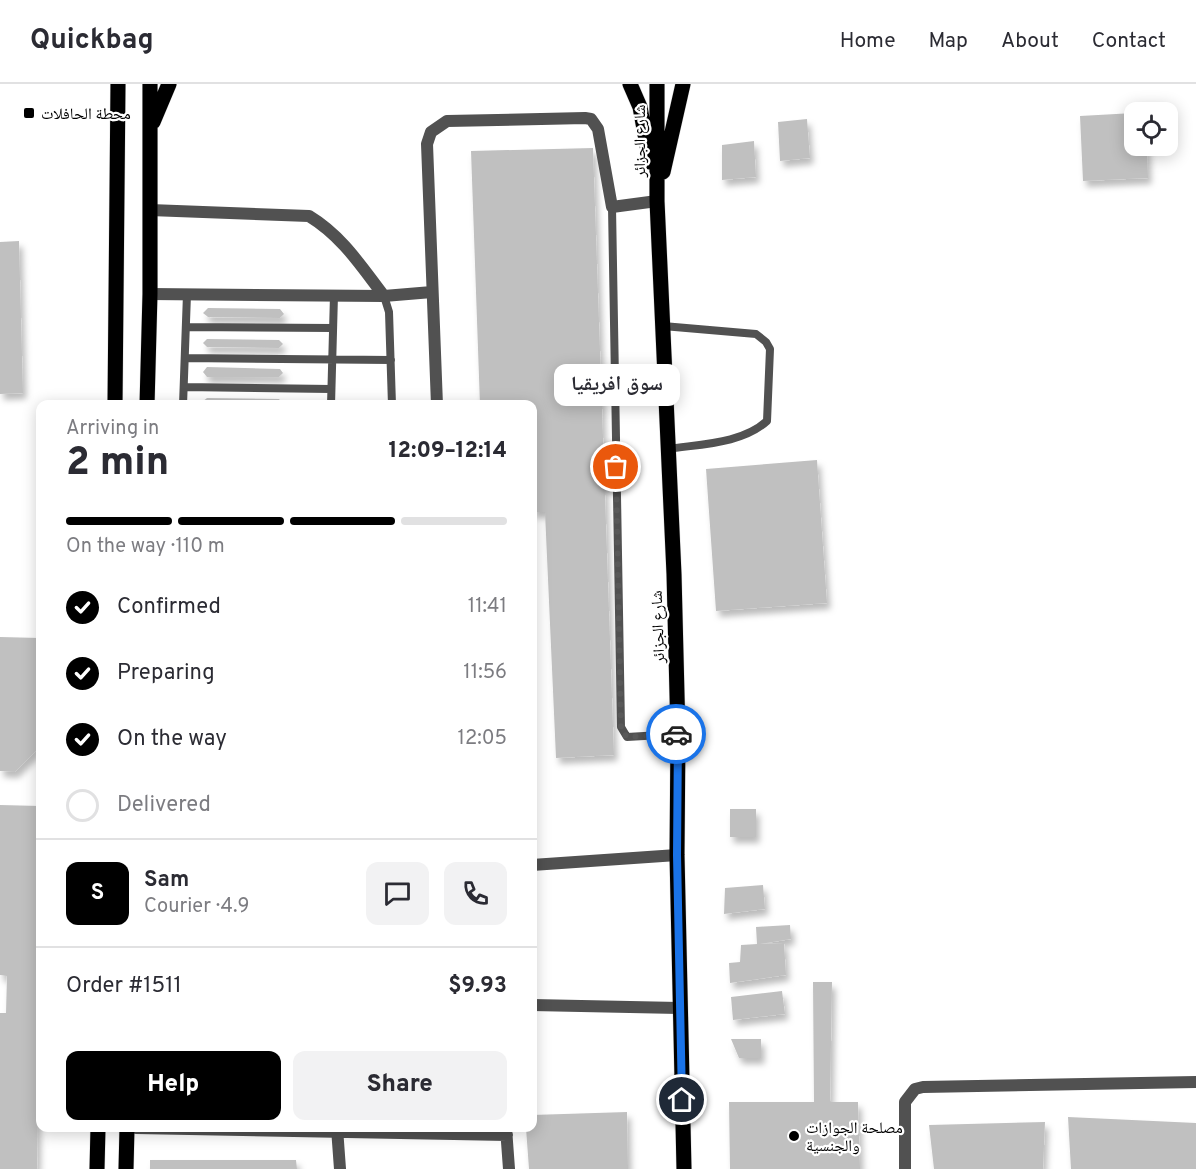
<!DOCTYPE html>
<html lang="en">
<head>
<meta charset="utf-8">
<style>
	body { margin:0; font-family:Overpass,"Noto Naskh Arabic",sans-serif; background:#f2f2f3; color:#2b2b33; height:100vh; display:flex; flex-direction:column; font-size:22px; white-space:nowrap }
	* { box-sizing:border-box; margin:0 }
	p { font-size:20px; color:#7c7c81 }
	.icon { flex:none; width:33px; height:33px; fill:none; stroke:currentColor; stroke-width:2; stroke-linecap:round; stroke-linejoin:round }
	.map { position:relative; flex:1; overflow:hidden }
	.details { position:absolute; left:36px; top:316px; width:501px; height:732px; display:flex; flex-direction:column; background:#fff; border-radius:12px; box-shadow:0 3px 15px #0003 }
	.details>* { flex:none }
	.controls { position:absolute; left:1124px; top:18px; display:grid; gap:12px }
	.controls a { display:grid; place-items:center; width:54px; height:54px; border-radius:12px; background:#fff; box-shadow:0 3px 15px #0003; font-size:30px }
	.pin { position:absolute; display:grid; place-items:center; width:51px; height:51px; color:#fff; margin:-26px; border:3px solid #fff; border-radius:50%; box-shadow:0 2px 6px #0007 }
	.courier { position:absolute; display:grid; place-items:center; width:60px; height:60px; margin:-30px; border:4px solid #1a73e8; border-radius:50%; background:#fff; color:#222; box-shadow:0 2px 8px #0007 }
	.bubble { position:absolute; height:42px; border-radius:12px; background:#fff; box-shadow:0 3px 15px #0003; font-size:20px; font-weight:800; line-height:42px; text-align:center }
	.head em { font-style:normal; font-weight:800 }
	.head div { display:flex; flex-direction:column-reverse }
	.head { display:flex; align-items:center; justify-content:space-between; height:102px; padding:0 30px }
	h1 { font-size:39px; font-weight:800; line-height:45px }
	.bar { display:grid; grid-template-columns:repeat(4,1fr); gap:9px 6px; align-content:center; height:72px; padding:0 30px }
	.bar i { height:8px; border-radius:4px; background:#e1e1e2 }
	.bar .selected { background:#000 }
	.bar p { grid-column:span 4 }
	.line { display:flex; align-items:center; gap:15px; padding:0 30px; border-top:2px solid #e1e1e2 }
	.line div { flex:1 }
	.round { display:grid; place-items:center; flex:none; width:63px; height:63px; border-radius:12px; background:#f2f2f3 }
	ol { padding:0 30px; list-style:none }
	li { display:flex; align-items:center; gap:18px; height:66px }
	li p { margin-inline-start:auto }
	li .icon { padding:6px; border-radius:50%; background:#000; color:#fff; stroke-width:4 }
	li:last-child { color:#7c7c81 }
	li i { width:33px; height:33px; border:3px solid #e1e1e2; border-radius:50% }
	.button { display:flex; gap:12px; margin-top:auto; padding:12px 30px }
	.button a { flex:1; height:69px; border-radius:12px; background:#000; color:#fff; font-size:24px; font-weight:800; line-height:69px; text-align:center }
	.button a+a { background:#f2f2f3; color:#2b2b33 }
	header { display:flex; align-items:center; gap:36px; box-sizing:border-box; height:84px; padding:0 30px; background:#fff; border-bottom:2px solid #e1e1e2 }
	header strong { font-size:28px }
	nav { display:flex; gap:33px; margin-inline-start:auto; font-size:21px }
	.map>svg:first-child { display:block }
</style>
</head>
<body>
<header>
<strong>Quickbag</strong>
<nav><a>Home</a><a>Map</a><a>About</a><a>Contact</a></nav>
</header>
<div class="map">
<svg width="1196" height="1085" viewBox="0 0 1196 1085">
	<defs>
		<filter id="shadow"><feDropShadow dx="3.5" dy="6" stdDeviation="3" flood-color="#0004"/></filter>
	</defs>
	<rect width="100%" height="100%" fill="#fff"/>
	<path fill="#c0c0c0" filter="url(#shadow)" d="M1134 29V62H1147L1148 94 1083 97 1080 32Z
		M807 35 810 74 780 77 778 38Z
		M754 57 756 93 722 96V61Z
		M593 64 614 671 556 674 545 428H532V321H480L471 67Z
		M19 157 23 309 0 310V158Z
		M208 224 280 225 284 230 280 234 208 233 203 229Z
		M207 255 279 256 283 260 279 264 207 263 203 259Z
		M207 283 280 285 283 289 279 293H207L203 288Z
		M207 314 279 315 282 319 281 321H204L202 318Z
		M817 376 827 519 716 527 706 385Z
		M0 553 40 554 36 667 15 688 0 687Z
		M0 721 40 722V926L37 1085H0V929H6L7 892 0 891Z
		M730 725H756V753H730Z
		M763 801 765 825 724 830 725 804Z
		M790 841 791 855 760 860 784 859 786 891 730 899 729 879 740 878 741 861 757 860 756 843Z
		M813 898H832L830 1018H858L860 1085H730L729 1018H814Z
		M782 907 785 930 733 936 731 913Z
		M731 955H761V974H739Z
		M627 1028 628 1085H529L526 1044H532V1031Z
		M1068 1033 1196 1039V1085H1071Z
		M1045 1038 1043 1085H934L929 1041Z
		M150 1076H296L297 1085H150Z"/>
	<g fill="none" stroke-linecap="round" stroke-linejoin="round">
		<defs>
			<path id="primary" d="M630 0 640 23 650 78
				M657 0V117L674 490 678 650 677 771 684 1085
				M153 38 169 0
				M663 88 683 0
				M115 321 118 0
				M147 321 150 210V0
				M97 1085 98 1044
				M126 1085 127 1044"/>
		</defs>
		<use href="#primary" stroke="#dbdbdb" stroke-width="16"/>
		<path stroke="#515151" stroke-width="8" d="M612 123 621 643 627 653 678 650
			M384 212 389 228 392 321
			M663 242 756 250 766 258 770 265 767 337C742 360 700 360 668 365
			M186 243 333 244
			M185 274 391 276
			M184 303 331 305
			M183 321 187 210
			M331 321 334 211"/>
		<path stroke="#515151" stroke-width="12" d="M150 126 309 132C342 152 361 182 384 212
			M150 210 384 212 432 208
			M437 321 427 60 431 48 447 37 585 34 591 35 598 45 612 123 657 117
			M532 781 677 771
			M532 921 679 924
			M136 1044 507 1051
			M337 1044 340 1085
			M506 1044 509 1085
			M905 1085V1018L915 1005 923 1003 1196 998"/>
		<use href="#primary" stroke="#000" stroke-width="15"/>
	</g>
	<g fill="none" stroke-linecap="round" stroke-linejoin="round">
		<path stroke="#595959" stroke-width="6" stroke-dasharray="0 10.8" d="M616 383 621 646 627 653 676 650"/>
		<path stroke="#1a73e8" stroke-width="8" d="M676 650H678L677 771 682 1016"/>
	</g>
	<g fill="#000" stroke="#fff" stroke-width="2">
		<rect x="23" y="23" width="12" height="12" rx="3"/>
		<circle cx="794" cy="1052" r="6"/>
	</g>
	<g text-anchor="middle" stroke-width="4.5" stroke-linejoin="round" paint-order="stroke">
		<g font-size="16" fill="#000" stroke="#fff" text-anchor="start">
			<text x="41" y="35">محطة الحافلات</text>
			<text x="806" y="1049">مصلحة الجوازات<tspan x="806" dy="18">والجنسية</tspan></text>
		</g>
		<g font-size="16" fill="#000" stroke="#fff">
			<text transform="translate(639 57) rotate(-90)" y="6">شارع الجزائر</text>
			<text transform="translate(657 543) rotate(-92)" y="6">شارع الجزائر</text>
		</g>
	</g>
</svg>
<div class="controls">
<a><svg class="icon" aria-label="locate" viewBox="0 0 24 24"><circle cx="12" cy="12" r="6"/><path d="M12 2v4M12 18v4M2 12h4M18 12h4"/></svg></a>
</div>
<div class="pin" style="left:616px;top:383px;background:#ea580c"><svg class="icon" aria-label="bag" viewBox="0 0 24 24"><path d="M5 8h14l-1 12H6zM9 8a3 3 0 0 1 6 0"/></svg></div>
<div class="pin" style="left:682px;top:1016px;background:#1f2937"><svg class="icon" aria-label="home" viewBox="0 0 24 24"><path d="M3 11l9-7 9 7M6 9v11h12V9"/></svg></div>
<div class="courier" style="left:676px;top:650px"><svg class="icon" aria-label="car" viewBox="0 0 24 24"><path d="M5 17H2v-5l4-1 3-4h7l3 4 3 1v5h-3M9 17h6M6 11h13"/><circle cx="7" cy="17" r="2"/><circle cx="17" cy="17" r="2"/></svg></div>
<div class="bubble" style="left:554px;top:280px;width:126px">سوق افريقيا</div>
<section class="details">
<div class="head"><div><h1>2 min</h1><p>Arriving in</p></div><em>12:09–12:14</em></div>
<div class="bar"><i class="selected"></i><i class="selected"></i><i class="selected"></i><i></i><p>On the way · 110 m</p></div>
<ol>
<li><svg class="icon" aria-label="check" viewBox="0 0 24 24"><path d="M5 12l5 5 9-10"/></svg>Confirmed<p>11:41</p></li>
<li><svg class="icon" aria-label="check" viewBox="0 0 24 24"><path d="M5 12l5 5 9-10"/></svg>Preparing<p>11:56</p></li>
<li><svg class="icon" aria-label="check" viewBox="0 0 24 24"><path d="M5 12l5 5 9-10"/></svg>On the way<p>12:05</p></li>
<li><i></i>Delivered</li>
</ol>
<div class="line" style="height:108px"><b class="round" style="background:#000;color:#fff">S</b><div><b>Sam</b><p>Courier · 4.9</p></div><a class="round"><svg class="icon" aria-label="chat" viewBox="0 0 24 24"><path d="M4 5h16v11H9l-5 4z"/></svg></a><a class="round"><svg class="icon" aria-label="phone" viewBox="0 0 24 24"><path d="M5 4h4l2 5-3 2q2 4 5 5l2-3 5 2v4C11 20 4 13 5 4z"/></svg></a></div>
<div class="line" style="height:78px"><div>Order #1511</div><b>$9.93</b></div>
<div class="button"><a>Help</a><a>Share</a></div>
</section>
</div>
</body>
</html>
